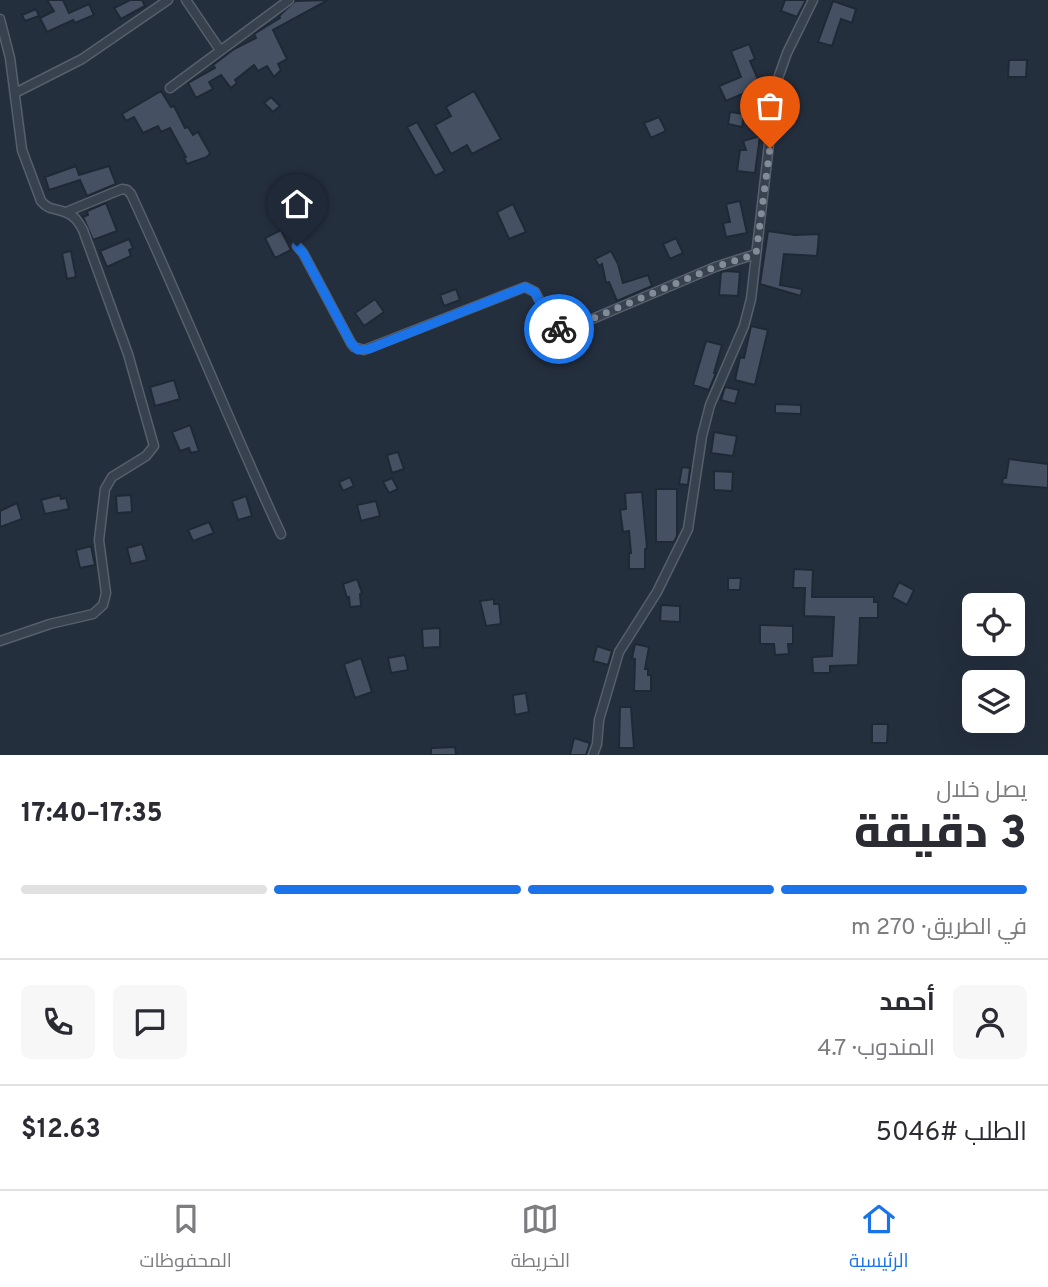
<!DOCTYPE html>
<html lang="ar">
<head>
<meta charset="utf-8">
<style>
	body { margin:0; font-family:Overpass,Cairo,sans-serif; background:#f7f7f7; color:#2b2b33; direction:rtl; height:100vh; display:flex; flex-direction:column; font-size:26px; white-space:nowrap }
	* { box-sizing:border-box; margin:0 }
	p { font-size:23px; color:#7c7c81 }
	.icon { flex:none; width:38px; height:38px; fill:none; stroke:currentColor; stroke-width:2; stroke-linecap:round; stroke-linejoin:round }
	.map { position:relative; height:755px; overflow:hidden; direction:ltr }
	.sheet { display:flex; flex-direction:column; background:#fff; flex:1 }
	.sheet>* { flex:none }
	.fabs { position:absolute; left:962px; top:593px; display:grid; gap:14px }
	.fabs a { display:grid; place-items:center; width:63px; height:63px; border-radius:10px; background:#fff; box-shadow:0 7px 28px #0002; font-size:35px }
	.pin { position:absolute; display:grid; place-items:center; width:60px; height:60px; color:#fff; margin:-72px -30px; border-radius:50% 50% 50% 0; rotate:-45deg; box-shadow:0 0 7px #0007 }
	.pin .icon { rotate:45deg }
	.courier { position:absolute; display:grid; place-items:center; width:70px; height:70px; margin:-35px; border:5px solid #1a73e8; border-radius:50%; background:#fff; color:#222; box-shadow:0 2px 9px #0007 }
	.overview em { font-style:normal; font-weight:800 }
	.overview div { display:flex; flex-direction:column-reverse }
	.overview { display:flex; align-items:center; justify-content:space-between; height:119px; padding:0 21px }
	h1 { font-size:46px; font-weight:800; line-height:52px }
	.bar { display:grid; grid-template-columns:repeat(4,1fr); gap:10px 7px; align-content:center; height:84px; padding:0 21px }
	.bar i { height:9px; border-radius:5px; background:#e1e1e2 }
	.bar .active { background:#1a73e8 }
	.bar p { grid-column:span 4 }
	.line { display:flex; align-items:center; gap:18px; padding:0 21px; border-top:2px solid #e1e1e2 }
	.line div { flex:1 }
	.round { display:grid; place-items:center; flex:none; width:74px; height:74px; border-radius:10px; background:#f7f7f7 }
	.tab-bar { display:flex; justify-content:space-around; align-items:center; height:98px; border-top:2px solid #e1e1e2; background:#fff; font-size:19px; color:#7c7c81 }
	.tab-bar a { display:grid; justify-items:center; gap:4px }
	.tab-bar .active { color:#1a73e8 }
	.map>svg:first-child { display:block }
</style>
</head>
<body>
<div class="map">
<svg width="1048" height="755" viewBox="0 0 1048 755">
	<rect width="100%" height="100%" fill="#242f3e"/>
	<path fill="#455162" stroke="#1f2835" stroke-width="2" d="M47 0H63L69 13 89 4 94 15 75 23 73 20 47 32 40 18 54 11Z
		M130 0H142L145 6 121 19 114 8Z
		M328 0 273 30 287 59 278 64 281 70 274 77 267 66 258 71 254 65 235 80 237 83 231 88 221 75 209 82 213 89 196 98 188 83 215 68 213 65 234 49 256 38 254 34 280 18 279 16 295 1Z
		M785 0H806L797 17 781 11Z
		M833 1 856 9 852 23 841 19 832 46 818 42Z
		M36 9 39 16 25 21 22 15Z
		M749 44 755 59 750 61 761 86 726 101 719 86 741 77 731 51Z
		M1009 60H1027L1026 77H1008Z
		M161 91 171 107 174 106 185 128 188 127 193 135 198 132 210 153 207 157 187 164 184 158 186 157 170 128 161 132 158 126 143 133 134 117 126 121 122 114Z
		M474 91 501 139 472 154 467 145 451 154 435 125 451 116 446 107Z
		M271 97 280 106 273 112 264 103Z
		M765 99V105L747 106V100Z
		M730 112 744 114 742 127 728 124Z
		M659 117 666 131 651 138 644 123Z
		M417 122 445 171 435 176 407 127Z
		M760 136 755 173 737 171 740 150H746L743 141Z
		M76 166 79 175 109 166 116 184 87 196 80 180 49 190 45 177Z
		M740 201 747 233 726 237 723 223 730 222 726 204Z
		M106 203 117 231 93 240 83 217 88 215 87 211Z
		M513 204 526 232 509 239 497 212Z
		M281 230 291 250 275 258 265 238Z
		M768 231 795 235 819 234 817 256 784 254 780 285 802 289 801 296 760 284Z
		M676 238 683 253 670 259 663 244Z
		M129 239 133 248 129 250 131 256 107 267 100 251Z
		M71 251 76 277 67 279 62 253Z
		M611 251 618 264 623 283 648 275 652 286 617 301 609 282 606 283 602 264 599 266 595 259Z
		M726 271 740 272 738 296 719 295 721 272Z
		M456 289 460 300 444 306 440 295Z
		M375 299 384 312 364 326 355 313Z
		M751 326 768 330 755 385 735 380 740 357 744 358Z
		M706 341 722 345 714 373H716L709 390 693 385Z
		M174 380 180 399 155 406 150 387Z
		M725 387 739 390 735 404 721 400Z
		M775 404 801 405V414L775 413Z
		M190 425 199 451 191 453 189 448 180 451 172 432Z
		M714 432 737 436 733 456 711 453Z
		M398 452 404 469 392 473 387 455Z
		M1009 459 1048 464V488L1002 484 1003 478H1006Z
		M682 467 690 468 688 485 679 484Z
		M714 471 733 472 732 491 714 490Z
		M350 477 354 486 343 491 339 482Z
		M392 478 398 489 389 493 383 482Z
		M656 489H677V536L674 542H656Z
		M642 492 647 548 645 549V569H629V553H631L629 531 623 532 620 510 626 509 625 493Z
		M60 495 61 499 66 498 69 509 45 514 41 500Z
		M131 495 132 512 117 513 116 496Z
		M246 496 252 516 238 520 232 501Z
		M376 501 380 516 361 521 357 505Z
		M17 503 22 519 0 527V511Z
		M209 522 214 533 193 541 188 530Z
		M142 544 147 560 131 564 127 548Z
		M91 546 95 565 80 568 76 550Z
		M794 569 813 570 812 597H874V602H878V618H860L858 665 830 666V673H813L812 657 832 656 834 617 804 616 805 588H793Z
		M728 578H741L740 590H728Z
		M357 579 362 593 360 594 361 606 350 607 349 597 347 598 343 584Z
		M899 582 914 590 907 605 892 597Z
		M494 599V604H499L501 624 486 626 480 601Z
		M661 605 680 606V622L660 621Z
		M760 625 793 626V644H788L789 654 775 655 774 644H760Z
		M440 628V647L423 648 422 629Z
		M635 644 649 647 645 669H648V675H651V691H634L635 659 632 658Z
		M597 646 612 651 608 665 593 661Z
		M405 655 408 670 391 673 388 658Z
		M361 658 372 692 355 698 344 664Z
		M526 693 529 712 515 715 513 695Z
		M620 707H631L634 748H619Z
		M872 724H888L887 743H872Z
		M574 738 590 743 586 755H570Z
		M455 747 456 755H431V748Z"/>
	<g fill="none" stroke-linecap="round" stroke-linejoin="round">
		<defs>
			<path id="street" d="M186 0 220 50
				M0 19 10 58 22 150 41 201C49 211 57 208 67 213 75 216 79 223 83 230L128 354 154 446 146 456 112 477 105 489 99 540 106 593 103 605 93 614 50 624 0 641
				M170 88 289 0
				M15 93 82 59 168 0
				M66 212 122 189 127 190 131 194C183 306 229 421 281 534
				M297 246 303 253 351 343 354 347 364 350 525 287 535 292 553 326 558 329 571 328 715 267 756 254
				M593 755 597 744 599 720 619 652 657 592 688 529 702 436 710 405 744 326 751 299 776 84 787 53 813 0"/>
		</defs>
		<use href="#street" stroke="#565f6c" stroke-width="11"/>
		<use href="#street" stroke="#38414e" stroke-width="8"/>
	</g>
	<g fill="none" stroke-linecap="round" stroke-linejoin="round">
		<path stroke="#828b98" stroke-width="7" stroke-dasharray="0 12.6" d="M559 329 570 328 715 267 756 254 770 148"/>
		<path stroke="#1a73e8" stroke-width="9" d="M297 246 303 253 351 343 358 350 369 349 525 287 535 292 548 321 559 329"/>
	</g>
</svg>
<div class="fabs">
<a><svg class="icon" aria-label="locate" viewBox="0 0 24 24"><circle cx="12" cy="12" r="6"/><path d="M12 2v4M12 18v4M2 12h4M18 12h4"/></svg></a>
<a><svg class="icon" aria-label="layers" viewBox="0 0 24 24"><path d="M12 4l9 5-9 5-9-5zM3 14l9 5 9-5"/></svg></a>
</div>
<div class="pin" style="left:770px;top:148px;background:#ea580c"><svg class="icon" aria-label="bag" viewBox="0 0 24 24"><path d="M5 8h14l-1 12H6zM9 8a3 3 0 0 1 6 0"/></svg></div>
<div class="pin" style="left:297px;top:246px;background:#1f2937"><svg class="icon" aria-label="home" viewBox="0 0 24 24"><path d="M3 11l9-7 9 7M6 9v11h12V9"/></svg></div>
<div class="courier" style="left:559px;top:329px"><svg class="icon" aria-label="bike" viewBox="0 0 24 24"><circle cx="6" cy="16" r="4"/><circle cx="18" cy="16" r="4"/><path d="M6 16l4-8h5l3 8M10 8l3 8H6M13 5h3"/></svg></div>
</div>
<section class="sheet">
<div class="overview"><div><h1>3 دقيقة</h1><p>يصل خلال</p></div><em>17:35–17:40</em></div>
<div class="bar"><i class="active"></i><i class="active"></i><i class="active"></i><i></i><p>في الطريق · 270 m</p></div>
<div class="line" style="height:126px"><a class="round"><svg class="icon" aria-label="person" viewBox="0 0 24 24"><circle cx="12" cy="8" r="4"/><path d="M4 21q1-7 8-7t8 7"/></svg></a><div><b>أحمد</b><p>المندوب · 4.7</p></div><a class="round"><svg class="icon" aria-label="chat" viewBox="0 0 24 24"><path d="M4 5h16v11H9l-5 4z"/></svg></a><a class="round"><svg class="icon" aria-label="phone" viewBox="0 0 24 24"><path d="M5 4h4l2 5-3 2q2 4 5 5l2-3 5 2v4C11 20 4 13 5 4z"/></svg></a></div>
<div class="line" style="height:91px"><div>الطلب #5046</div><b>$12.63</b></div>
</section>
<nav class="tab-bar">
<a class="active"><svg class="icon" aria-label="home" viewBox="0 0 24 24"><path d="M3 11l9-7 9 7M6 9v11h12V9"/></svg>الرئيسية</a>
<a><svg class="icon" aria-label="map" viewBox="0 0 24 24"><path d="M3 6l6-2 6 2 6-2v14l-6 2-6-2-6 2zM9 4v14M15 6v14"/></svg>الخريطة</a>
<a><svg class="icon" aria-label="saved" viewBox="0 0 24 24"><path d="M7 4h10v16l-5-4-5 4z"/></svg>المحفوظات</a>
</nav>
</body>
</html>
